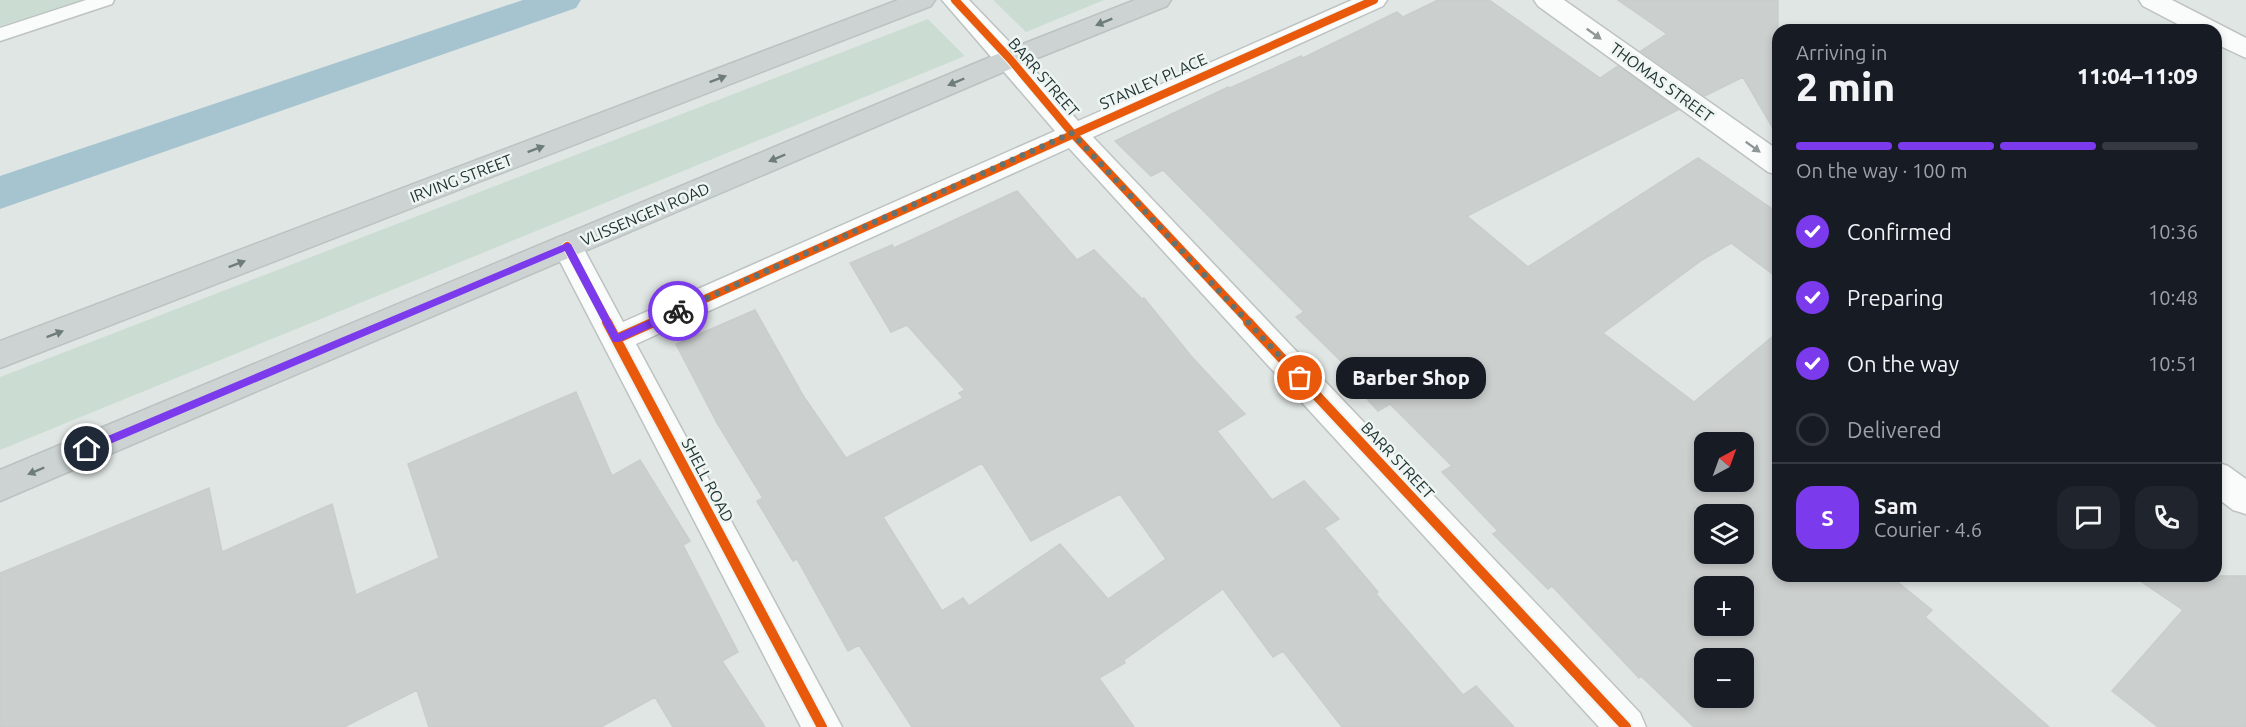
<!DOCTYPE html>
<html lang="en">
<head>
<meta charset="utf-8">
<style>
	body { margin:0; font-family:Ubuntu,sans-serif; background:#20242c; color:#f1f3f6; height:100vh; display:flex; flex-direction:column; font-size:22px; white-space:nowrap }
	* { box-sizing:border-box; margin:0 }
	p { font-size:20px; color:#9ea1a6 }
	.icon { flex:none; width:33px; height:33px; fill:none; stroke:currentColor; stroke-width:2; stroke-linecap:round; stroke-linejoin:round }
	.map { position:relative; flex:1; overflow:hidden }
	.panel { position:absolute; left:1772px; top:24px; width:450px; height:558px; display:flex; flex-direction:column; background:#171b24; border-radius:18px; box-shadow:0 3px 9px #0003 }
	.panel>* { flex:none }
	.needle { width:39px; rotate:41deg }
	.tools { position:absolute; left:1694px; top:432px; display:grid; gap:12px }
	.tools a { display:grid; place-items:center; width:60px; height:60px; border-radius:12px; background:#171b24; box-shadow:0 3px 9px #0003; font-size:30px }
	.pin { position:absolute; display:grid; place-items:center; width:51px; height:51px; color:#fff; margin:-26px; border:3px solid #fff; border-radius:50%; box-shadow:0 2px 6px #0007 }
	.courier { position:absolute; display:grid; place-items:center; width:60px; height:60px; margin:-30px; border:4px solid #7c3aed; border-radius:50%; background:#fff; color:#222; box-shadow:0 2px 8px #0007 }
	.bubble { position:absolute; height:42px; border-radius:18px; background:#171b24; box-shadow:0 3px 9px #0003; font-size:20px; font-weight:800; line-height:42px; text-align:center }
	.overview em { font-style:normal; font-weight:800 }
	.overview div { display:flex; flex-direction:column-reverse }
	.overview { display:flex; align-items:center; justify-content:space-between; height:102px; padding:0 24px }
	h1 { font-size:39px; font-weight:800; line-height:45px }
	.bar { display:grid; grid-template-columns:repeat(4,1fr); gap:9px 6px; align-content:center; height:72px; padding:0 24px }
	.bar i { height:8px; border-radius:4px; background:#363941 }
	.bar .active { background:#7c3aed }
	.bar p { grid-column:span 4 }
	.line { display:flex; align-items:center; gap:15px; padding:0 24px; border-top:2px solid #363941 }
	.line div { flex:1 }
	.round { display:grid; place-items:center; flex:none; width:63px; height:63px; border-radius:18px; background:#20242c }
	ol { padding:0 24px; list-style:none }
	li { display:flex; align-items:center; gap:18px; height:66px }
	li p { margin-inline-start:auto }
	li .icon { padding:6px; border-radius:50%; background:#7c3aed; color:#fff; stroke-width:4 }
	li:last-child { color:#9ea1a6 }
	li i { width:33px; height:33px; border:3px solid #363941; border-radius:50% }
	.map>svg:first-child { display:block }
</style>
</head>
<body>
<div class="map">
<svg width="2246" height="727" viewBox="0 0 2246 727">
	<rect width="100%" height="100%" fill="#e0e6e4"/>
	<path fill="#cbddd3" d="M0 0H84L0 26Z
		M993 0H1104L1026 32Z
		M928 19 965 56 0 450V377Z"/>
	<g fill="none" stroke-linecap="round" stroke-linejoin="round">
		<path fill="#a5c4cf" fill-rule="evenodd" d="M523 0H581L576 8 0 209V176Z"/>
	</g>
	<path fill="#cbcfce" stroke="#c9cecd" stroke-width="1.5" fill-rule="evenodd" d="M1438 0H1489L1600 78 1618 66 1678 110 1467 216 1528 267 1698 158 1778 213V278L1731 243 1702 260 1603 333 1694 402 1778 332V576H1890L1932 610 1925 617 2049 727H1694L1641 676 1639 678 1552 586 1548 589 1493 534 1498 531 1442 472 1452 466 1390 404 1378 411 1341 370 1347 367 1296 317 1304 312 1244 252 1163 170 1151 176 1115 141 1228 87 1230 88 1301 56 1303 58 1397 12 1403 17ZM1704 442H1743V482H1704ZM1704 514H1743V554H1704ZM1704 586H1743V626H1704ZM1704 658H1743V698H1704Z
		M1618 0H1778V137L1743 77 1705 96 1641 51 1667 34Z
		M1017 191 1077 260 1094 250 1142 299 1144 298 1191 356 1245 414 1217 431 1272 500 1304 481 1339 519 1324 528 1378 592 1376 594 1463 695 1476 686 1514 727H1342L1283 651 1273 657 1223 589 1124 660 1125 663 1099 678 1134 727H912L859 645 848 651 797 559 793 561 757 501 763 498 717 423 676 344 755 310 804 397 846 458 963 398 959 393 965 390 907 325 891 332 850 263 892 245 894 248ZM982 463 1031 541 1120 494 1166 559 1108 599 1060 544 969 606 963 598 942 611 883 517Z
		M576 392 612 476 640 460 690 541 683 545 738 652 722 661 765 727H673L655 697 601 727H429L417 690 344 727H0V573L209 488 222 552 332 504 356 595 439 558 408 464Z
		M2133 576H2246V727H2158L2112 691 2183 610Z"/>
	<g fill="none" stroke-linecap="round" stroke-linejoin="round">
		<defs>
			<path id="service" d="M86 0H114L112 4 0 41V28Z"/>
			<path id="minor" d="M942 0H969L1020 53 1078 121 1352 0H1387L1383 6 1093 137 1640 713 1646 727H1599L1069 148 636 344 842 727H801L552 246 556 238 567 235 578 238 623 322 1055 131Z
				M1534 0H1564L1778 150V175L1768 172 1538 6Z
				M2139 0H2172L2246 38V58L2216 44V30H2189L2143 6Z
				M2216 462 2228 466 2246 479V514L2233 510 2216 497Z"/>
			<path id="primary" d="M898 0H935L931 6 0 368V341Z
				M1135 0H1171L1167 6 1020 65 0 501V470L1000 53Z"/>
		</defs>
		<use href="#service" stroke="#bdc3c1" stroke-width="3"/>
		<use href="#minor" stroke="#bdc3c1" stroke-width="3"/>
		<use href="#primary" stroke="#bbc2c1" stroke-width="3"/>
		<use href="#service" fill="#fafbfb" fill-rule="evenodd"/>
		<use href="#minor" fill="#fafbfb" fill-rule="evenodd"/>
		<use href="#primary" fill="#ccd3d2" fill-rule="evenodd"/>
		<defs>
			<path id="cycleway-far1" d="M955 0 1010 59 1072 133 1250 323
				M567 246 608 323
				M651 323 1374 0"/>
			<path id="cycleway" d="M607 322 822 727
				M1248 322 1626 727
				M616 339 654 322"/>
		</defs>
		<use href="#cycleway-far1" stroke="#eef5f2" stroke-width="10"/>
		<use href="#cycleway" stroke="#eef5f2" stroke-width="14"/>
		<use href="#cycleway-far1" stroke="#e8590c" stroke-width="8"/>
		<use href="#cycleway" stroke="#e8590c" stroke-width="10"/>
	</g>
	<defs><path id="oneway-solid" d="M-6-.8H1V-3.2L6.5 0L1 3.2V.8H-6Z" transform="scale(1.5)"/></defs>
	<g fill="#6e7c7a">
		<use href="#oneway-solid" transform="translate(1104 22) rotate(158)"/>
		<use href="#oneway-solid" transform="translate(718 79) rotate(-21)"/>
		<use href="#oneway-solid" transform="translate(956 82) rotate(157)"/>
		<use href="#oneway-solid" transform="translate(536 149) rotate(-21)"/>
		<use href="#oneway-solid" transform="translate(777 158) rotate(157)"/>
		<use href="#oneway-solid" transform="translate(237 264) rotate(-21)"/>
		<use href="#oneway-solid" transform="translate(55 334) rotate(-21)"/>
		<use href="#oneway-solid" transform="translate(36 471) rotate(157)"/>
	</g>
	<g fill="#8e9896">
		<use href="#oneway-solid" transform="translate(1594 34) rotate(36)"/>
		<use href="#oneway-solid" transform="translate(1753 147) rotate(36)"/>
	</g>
	<path fill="#7c3aed" d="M567 243 571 244 618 334 674 309H681V314L619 342H613L565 251 91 452 87 453 82 449 84 446Z"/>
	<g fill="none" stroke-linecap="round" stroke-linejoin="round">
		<path stroke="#647370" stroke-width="6" stroke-dasharray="0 10.8" d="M678 311 1072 133 1300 378"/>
	</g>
	<g text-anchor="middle" stroke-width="5" stroke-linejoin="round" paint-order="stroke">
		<g font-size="16" fill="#223532" stroke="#eef5f2">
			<text transform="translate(1044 77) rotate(49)" y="6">BARR STREET</text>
			<text transform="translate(1153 81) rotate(-24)" y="6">STANLEY PLACE</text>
			<text transform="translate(1662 82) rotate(36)" y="6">THOMAS STREET</text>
			<text transform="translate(461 178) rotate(-21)" y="6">IRVING STREET</text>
			<text transform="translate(645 214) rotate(-23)" y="6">VLISSENGEN ROAD</text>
			<text transform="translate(1398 460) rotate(47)" y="6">BARR STREET</text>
			<text transform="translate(708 480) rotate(62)" y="6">SHELL ROAD</text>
		</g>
	</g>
</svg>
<div class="tools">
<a><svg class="needle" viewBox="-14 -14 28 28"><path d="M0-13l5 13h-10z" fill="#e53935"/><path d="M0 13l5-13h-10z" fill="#9ea1a6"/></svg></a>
<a><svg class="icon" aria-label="layers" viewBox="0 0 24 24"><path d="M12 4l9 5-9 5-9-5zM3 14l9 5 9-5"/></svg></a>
<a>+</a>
<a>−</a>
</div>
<div class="pin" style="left:1300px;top:378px;background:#ea580c"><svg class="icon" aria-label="bag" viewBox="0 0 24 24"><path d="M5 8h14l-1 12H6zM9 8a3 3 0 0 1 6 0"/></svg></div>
<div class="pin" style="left:87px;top:449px;background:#1f2937"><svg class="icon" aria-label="home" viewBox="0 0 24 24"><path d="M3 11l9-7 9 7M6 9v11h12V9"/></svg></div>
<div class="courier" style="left:678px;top:311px"><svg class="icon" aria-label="bike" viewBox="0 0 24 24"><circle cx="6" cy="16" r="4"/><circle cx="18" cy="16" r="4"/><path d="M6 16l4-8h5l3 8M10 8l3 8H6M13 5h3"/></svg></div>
<div class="bubble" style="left:1336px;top:357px;width:150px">Barber Shop</div>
<section class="panel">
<div class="overview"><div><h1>2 min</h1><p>Arriving in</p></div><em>11:04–11:09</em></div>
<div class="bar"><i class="active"></i><i class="active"></i><i class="active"></i><i></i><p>On the way · 100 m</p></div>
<ol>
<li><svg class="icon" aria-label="check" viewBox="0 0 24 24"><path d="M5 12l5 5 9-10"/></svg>Confirmed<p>10:36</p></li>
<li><svg class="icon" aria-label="check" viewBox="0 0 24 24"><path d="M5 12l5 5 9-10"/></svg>Preparing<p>10:48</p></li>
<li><svg class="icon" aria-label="check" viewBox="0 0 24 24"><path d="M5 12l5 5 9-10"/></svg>On the way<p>10:51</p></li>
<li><i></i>Delivered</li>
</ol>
<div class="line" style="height:108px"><b class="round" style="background:#7c3aed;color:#fff">S</b><div><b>Sam</b><p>Courier · 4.6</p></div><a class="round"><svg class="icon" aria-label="chat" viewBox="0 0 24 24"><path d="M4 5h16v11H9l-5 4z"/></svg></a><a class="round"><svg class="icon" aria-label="phone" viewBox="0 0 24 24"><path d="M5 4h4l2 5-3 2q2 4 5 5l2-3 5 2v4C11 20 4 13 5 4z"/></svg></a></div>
</section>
</div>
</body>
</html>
